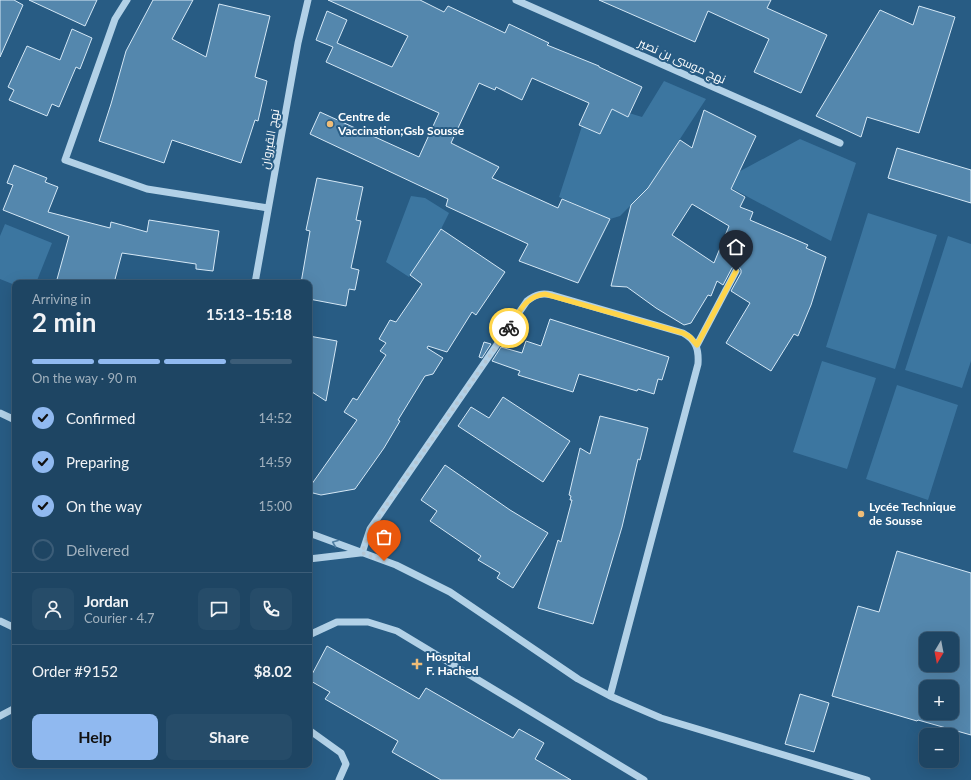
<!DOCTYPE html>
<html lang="en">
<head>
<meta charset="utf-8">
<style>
	body { margin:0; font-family:Lato,Cairo,sans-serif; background:#264c69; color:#f1f3f6; height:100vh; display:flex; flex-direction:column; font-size:15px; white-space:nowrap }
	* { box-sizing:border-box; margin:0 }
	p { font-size:13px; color:#a1b1be }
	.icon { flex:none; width:22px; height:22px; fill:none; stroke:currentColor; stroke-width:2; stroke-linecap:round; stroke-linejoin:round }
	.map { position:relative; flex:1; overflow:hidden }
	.panel { position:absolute; left:12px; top:280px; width:300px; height:488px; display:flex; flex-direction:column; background:#1e4563; border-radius:8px; box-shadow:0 4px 16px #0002,0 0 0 1px #3c5d78 }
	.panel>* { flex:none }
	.needle { width:26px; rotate:190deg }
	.fabs { position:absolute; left:919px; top:632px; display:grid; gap:8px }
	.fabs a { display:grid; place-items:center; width:40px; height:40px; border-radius:8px; background:#1e4563; box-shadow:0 4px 16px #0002,0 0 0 1px #3c5d78; font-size:20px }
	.pin { position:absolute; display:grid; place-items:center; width:34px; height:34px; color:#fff; margin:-41px -17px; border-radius:50% 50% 50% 0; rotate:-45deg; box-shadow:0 0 4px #0007 }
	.pin .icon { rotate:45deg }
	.courier { position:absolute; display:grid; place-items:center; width:40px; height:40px; margin:-20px; border:3px solid #ffd54a; border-radius:50%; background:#fff; color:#222; box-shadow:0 1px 5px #0007 }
	.headline em { font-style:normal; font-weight:700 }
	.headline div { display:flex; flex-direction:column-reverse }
	.headline { display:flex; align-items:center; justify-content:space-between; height:68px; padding:0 20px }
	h1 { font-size:26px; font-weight:700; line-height:30px }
	.bar { display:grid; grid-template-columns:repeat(4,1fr); gap:6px 4px; align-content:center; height:48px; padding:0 20px }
	.bar i { height:5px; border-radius:3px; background:#3c5d78 }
	.bar .current { background:#90b9f0 }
	.bar p { grid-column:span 4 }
	.line { display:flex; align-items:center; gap:10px; padding:0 20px; border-top:1px solid #3c5d78 }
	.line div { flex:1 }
	.round { display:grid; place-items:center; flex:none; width:42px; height:42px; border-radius:8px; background:#264c69 }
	ol { padding:0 20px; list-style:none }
	li { display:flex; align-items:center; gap:12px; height:44px }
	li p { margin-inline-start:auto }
	li .icon { padding:4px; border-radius:50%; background:#90b9f0; color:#111; stroke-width:4 }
	li:last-child { color:#a1b1be }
	li i { width:22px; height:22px; border:2px solid #3c5d78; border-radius:50% }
	.action { display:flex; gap:8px; margin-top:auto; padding:8px 20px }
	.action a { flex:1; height:46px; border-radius:8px; background:#90b9f0; color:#111; font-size:16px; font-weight:700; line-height:46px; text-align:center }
	.action a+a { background:#264c69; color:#f1f3f6 }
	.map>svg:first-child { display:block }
</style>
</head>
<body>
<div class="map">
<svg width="971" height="780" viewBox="0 0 971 780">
	<rect width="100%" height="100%" fill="#285c84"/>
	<path fill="#3c76a0" d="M664 81 706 99 648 188 620 216 610 219 559 197 582 126 600 134 612 109 628 117 629 113 642 117Z
		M800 139 856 163 831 241 720 182Z
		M411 196 425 198 449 213 440 231 409 277 386 262Z
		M868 213 937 235 895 369 826 347Z
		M5 224 52 243 36 283H15V285L0 279V236Z
		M948 236 971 244V361L962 388 905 370Z
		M822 361 876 378 847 469 793 452Z
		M897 385 958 405 928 500 866 479Z"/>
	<path fill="#5487ad" stroke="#d5e8f6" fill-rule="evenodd" d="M0 0H14L23 5 0 57Z
		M29 0H97L85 26Z
		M153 0H193L172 39 206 57 219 4 270 16 255 77 267 81 258 121 255 120 241 163 172 140 164 163 99 141 111 104 126 51Z
		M328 0H420L444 12 448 6 505 33 509 24 549 43 547 45 599 66V67L642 87 628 117 612 109 600 134 579 125 589 103 532 78 522 100 496 87 495 90 479 83 451 143 499 167 492 178 558 208 562 199 610 219 578 283 519 261 528 244 446 206 448 199 310 134 320 112 419 157 439 113 326 62 333 47 316 40 327 11 347 20 337 43 392 67 408 36Z
		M599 0H771L767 8 827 35 801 93 754 72 769 39 708 11 695 42Z
		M919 6 955 17 919 133 867 117 861 137 816 116 880 10 913 25Z
		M72 29 92 38 80 69 76 67 59 107 52 104 47 116 9 100 14 90 8 87 27 46 60 60Z
		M704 110 756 136 731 189 745 197 740 207 753 212 750 220 808 245 806 248 826 257 811 305 798 336 794 334 771 371 726 343 750 303 731 291 741 273V270L739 267 735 266 732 268 723 285 717 281 711 296 708 295 691 323 684 325 656 308 627 287 611 286 631 205 648 188 680 140 692 148ZM692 204 729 226 714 263 672 235Z
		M897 148 971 170V203L888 178Z
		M14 165 47 178 45 182 58 187 48 212 110 228 111 222 147 232 149 220 219 231 213 271 196 269V264L122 253 114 283H56L69 236 3 210 13 185 7 183Z
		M317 178 363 187 356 220 361 221 351 268 359 270 355 290 349 289 346 306 309 299V283H301L310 231 306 230Z
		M441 229 505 272 476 315 472 312 447 352 428 346 427 348 443 358 433 374 425 376 398 420 400 421 384 448 355 489 321 495 309 492V488L357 420 344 412 353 398 357 400 386 355 380 351 386 343 379 339 390 320 396 322 422 284 410 275Z
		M550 319 669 357 662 380 658 379 654 394 638 389 637 391 579 374 573 392 518 375 520 371 492 361 501 347 522 353 526 341 541 346Z
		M309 336 337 341 326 401 309 390Z
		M484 342 491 344 482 358 479 357Z
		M503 397 570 441 543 482 458 426 471 407 489 418Z
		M600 416 648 428 640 460 638 459 622 527 593 624 538 608 558 540 561 542 572 500H570L571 496 569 495 580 448 590 454Z
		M445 465 510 510 548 533 513 588 497 578 500 573 478 560 481 556 430 521 437 511 421 500Z
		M897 551 971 573V735L918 720 917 721 832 696 858 606 879 612ZM926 639H952V665H926ZM926 687H952V713H926Z
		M327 646 419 699 426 688 513 738 519 729 544 743 535 759 571 780H441L392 752 398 741 325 699 330 692 309 680Z
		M800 694 829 703 814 752 785 744Z"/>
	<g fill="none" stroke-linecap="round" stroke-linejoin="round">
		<path stroke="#b2d1e7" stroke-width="7" d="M127 0 115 19 65 160 147 189 268 208
			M516 0 840 143
			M255 283 298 43 308 0
			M697 345 736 271
			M0 413 15 420
			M309 533 396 565 450 592 578 679 610 696 661 718 867 780
			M362 553 370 529 527 301C536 294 542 293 552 295L683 333C696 340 699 349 698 364L610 696
			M309 559 360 553
			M0 621 15 628
			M309 635 337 622H368L397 631 644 780
			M0 716 15 708
			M309 730 341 753 346 764 339 780"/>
	</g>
	<defs><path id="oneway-chevron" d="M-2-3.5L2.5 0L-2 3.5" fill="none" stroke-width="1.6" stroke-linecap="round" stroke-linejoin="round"/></defs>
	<use stroke="#517fa2" href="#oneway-chevron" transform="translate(335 543) rotate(-159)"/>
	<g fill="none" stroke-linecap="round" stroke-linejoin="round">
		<path stroke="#b4c6d4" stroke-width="4" stroke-dasharray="0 7.2" d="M384 561 362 553 370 529 509 328"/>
		<path stroke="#ffd54a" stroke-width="5" d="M509 328C519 313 525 296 545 294L683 333 690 337 697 345 736 271"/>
	</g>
	<g fill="#efbd78" stroke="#285c84" stroke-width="1.5">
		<circle cx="330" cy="124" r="4"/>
		<circle cx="861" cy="514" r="4"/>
		<path d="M415 658h4v4h4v4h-4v4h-4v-4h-4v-4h4z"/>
	</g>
	<g text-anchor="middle" stroke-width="4" stroke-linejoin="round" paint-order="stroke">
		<g font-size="12" fill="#fff" stroke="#285c84">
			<text transform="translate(682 61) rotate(24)" y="4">نهج موسى بن نصير</text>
			<text transform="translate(270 139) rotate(-80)" y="4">نهج القيروان</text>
		</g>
		<g font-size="12" font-weight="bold" fill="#fff" stroke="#285c84" text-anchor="start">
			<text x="338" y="121">Centre de<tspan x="338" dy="14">Vaccination;Gsb Sousse</tspan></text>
			<text x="869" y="511">Lycée Technique<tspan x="869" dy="14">de Sousse</tspan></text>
			<text x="426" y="661">Hospital<tspan x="426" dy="14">F. Hached</tspan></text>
		</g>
	</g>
</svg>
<div class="fabs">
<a><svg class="needle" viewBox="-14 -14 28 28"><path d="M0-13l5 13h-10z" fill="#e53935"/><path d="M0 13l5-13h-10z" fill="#a1b1be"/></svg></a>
<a>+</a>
<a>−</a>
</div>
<div class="pin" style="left:384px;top:561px;background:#ea580c"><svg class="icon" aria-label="bag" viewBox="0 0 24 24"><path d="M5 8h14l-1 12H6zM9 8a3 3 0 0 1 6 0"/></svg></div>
<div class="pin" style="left:736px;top:271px;background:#1f2937"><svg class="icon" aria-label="home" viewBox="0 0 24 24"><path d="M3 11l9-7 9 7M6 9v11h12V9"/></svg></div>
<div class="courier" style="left:509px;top:328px"><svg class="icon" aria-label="bike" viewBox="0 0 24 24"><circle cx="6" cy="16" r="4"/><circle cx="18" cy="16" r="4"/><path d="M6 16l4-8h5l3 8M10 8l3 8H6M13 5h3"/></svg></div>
<section class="panel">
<div class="headline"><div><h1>2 min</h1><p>Arriving in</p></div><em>15:13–15:18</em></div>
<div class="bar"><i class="current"></i><i class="current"></i><i class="current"></i><i></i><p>On the way · 90 m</p></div>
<ol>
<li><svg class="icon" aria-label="check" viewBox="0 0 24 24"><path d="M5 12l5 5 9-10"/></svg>Confirmed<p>14:52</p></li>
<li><svg class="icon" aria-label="check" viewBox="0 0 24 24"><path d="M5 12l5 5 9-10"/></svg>Preparing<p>14:59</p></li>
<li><svg class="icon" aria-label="check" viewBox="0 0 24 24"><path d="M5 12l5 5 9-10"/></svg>On the way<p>15:00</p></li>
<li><i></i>Delivered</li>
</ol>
<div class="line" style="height:72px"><a class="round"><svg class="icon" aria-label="person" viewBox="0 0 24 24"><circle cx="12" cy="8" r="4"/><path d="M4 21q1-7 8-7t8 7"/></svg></a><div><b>Jordan</b><p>Courier · 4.7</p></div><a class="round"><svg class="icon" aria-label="chat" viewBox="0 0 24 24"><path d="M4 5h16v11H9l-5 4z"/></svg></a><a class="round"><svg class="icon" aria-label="phone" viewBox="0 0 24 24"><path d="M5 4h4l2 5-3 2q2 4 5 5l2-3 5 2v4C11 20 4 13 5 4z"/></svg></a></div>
<div class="line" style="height:52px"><div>Order #9152</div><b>$8.02</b></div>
<div class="action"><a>Help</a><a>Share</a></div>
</section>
</div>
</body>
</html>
